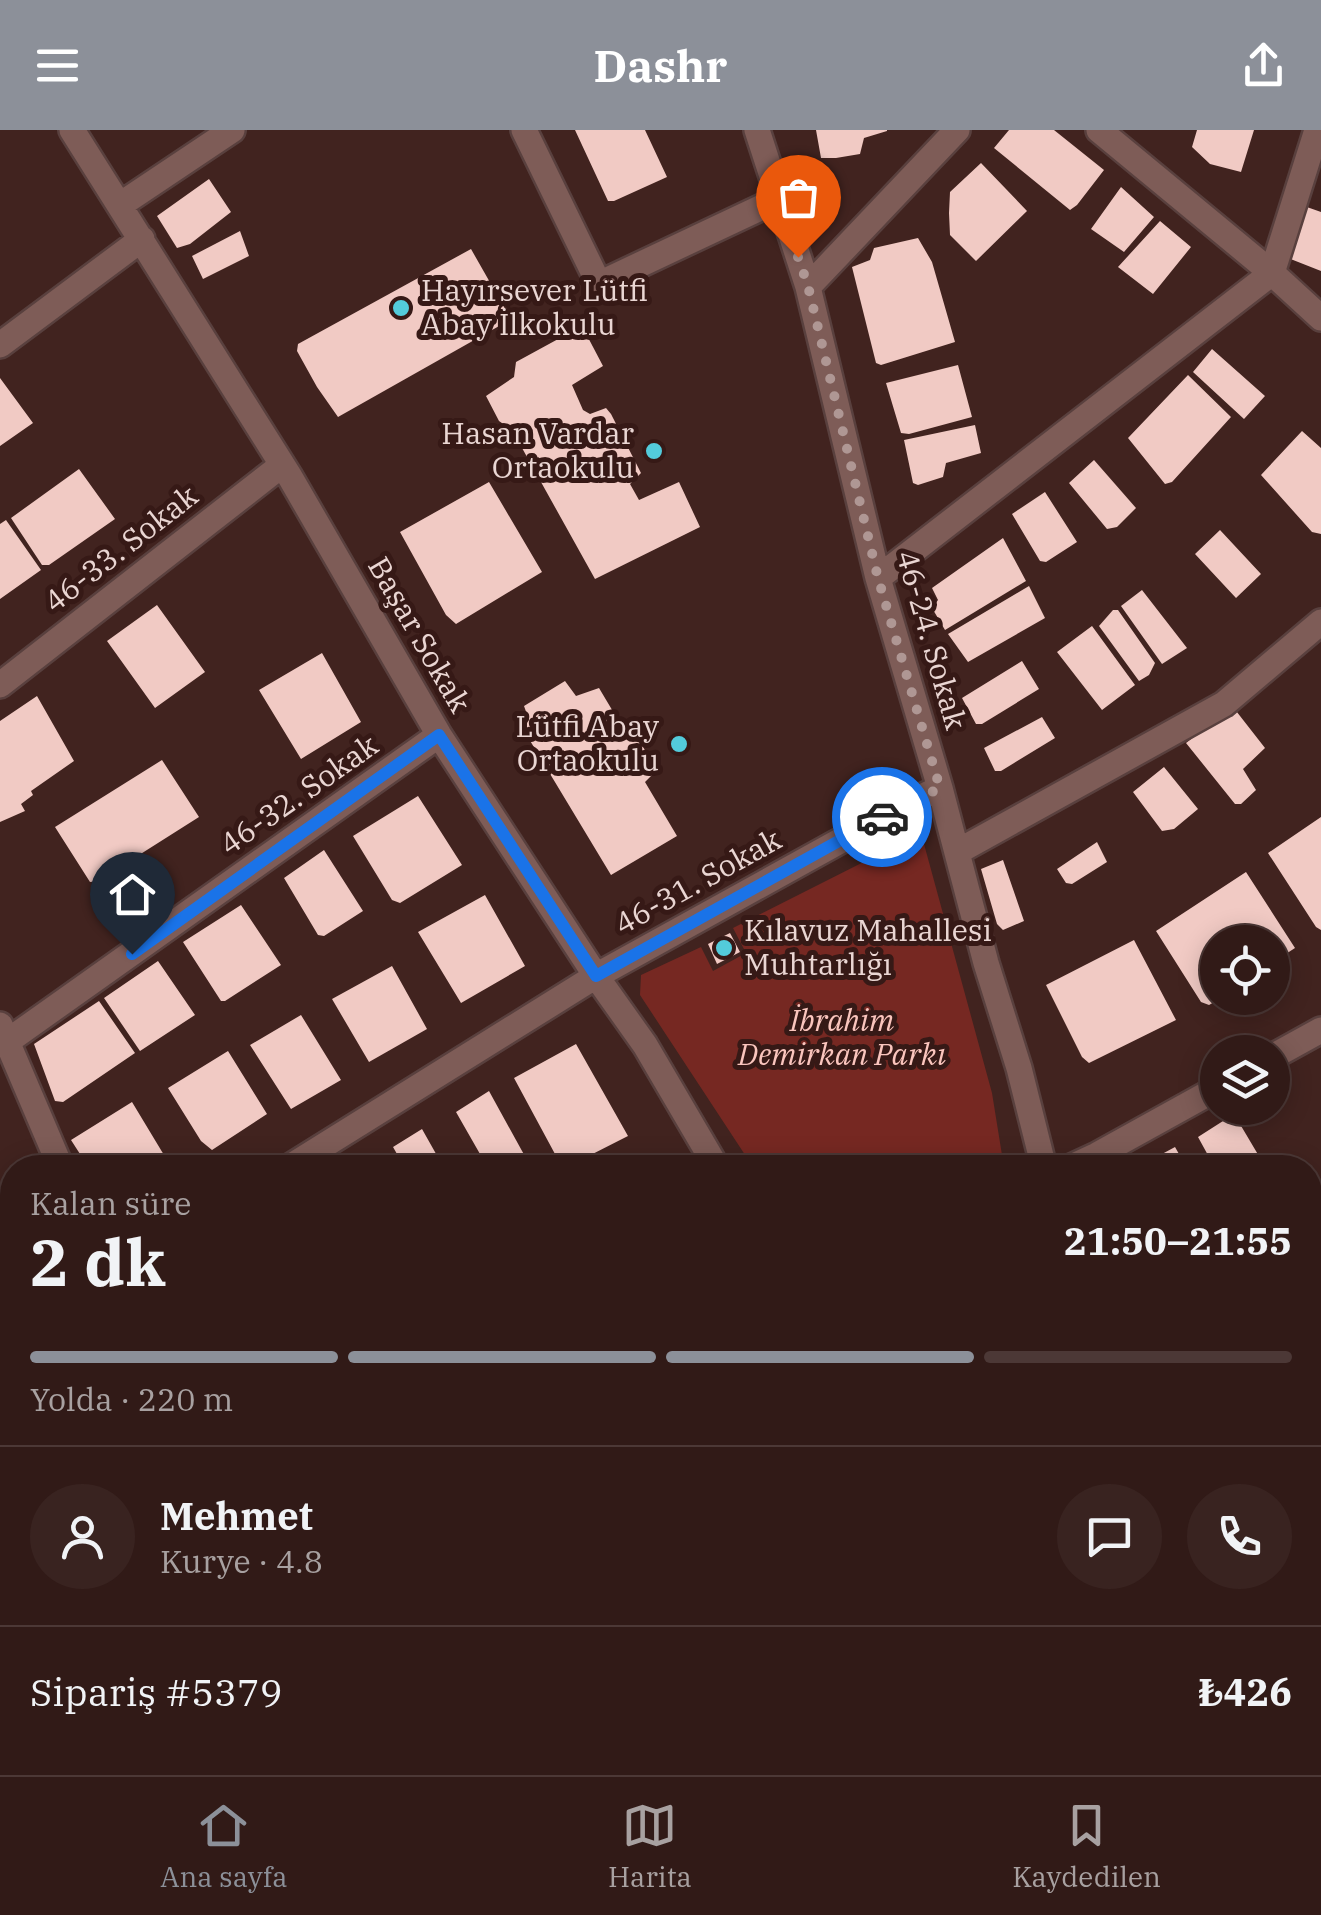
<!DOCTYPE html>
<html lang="tr">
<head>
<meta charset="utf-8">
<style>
	body { margin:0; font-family:"IBM Plex Serif",serif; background:#392320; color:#f1f3f6; height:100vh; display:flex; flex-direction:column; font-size:38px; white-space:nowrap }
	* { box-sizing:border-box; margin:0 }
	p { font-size:32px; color:#a8a1a1 }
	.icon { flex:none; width:55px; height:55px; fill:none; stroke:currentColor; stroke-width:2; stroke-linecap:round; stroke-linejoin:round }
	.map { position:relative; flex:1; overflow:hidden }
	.sheet { position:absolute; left:0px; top:1025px; width:1322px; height:620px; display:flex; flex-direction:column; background:#311a17; border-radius:40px 40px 0 0; box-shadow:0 5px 25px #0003,0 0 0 2px #4c3836 }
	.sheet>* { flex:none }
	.buttons { position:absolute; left:1200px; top:795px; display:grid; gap:20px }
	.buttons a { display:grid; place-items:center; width:90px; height:90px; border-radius:50%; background:#311a17; box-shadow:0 5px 25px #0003,0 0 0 2px #4c3836; font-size:50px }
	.pin { position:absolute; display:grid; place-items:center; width:85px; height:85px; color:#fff; margin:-102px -42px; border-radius:50% 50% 50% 0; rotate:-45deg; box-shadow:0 0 10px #0007 }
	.pin .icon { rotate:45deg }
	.courier { position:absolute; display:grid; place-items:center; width:100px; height:100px; margin:-50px; border:8px solid #1a73e8; border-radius:50%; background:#fff; color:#222; box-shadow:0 2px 12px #0007 }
	.overview em { font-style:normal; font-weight:700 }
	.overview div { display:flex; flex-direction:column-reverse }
	.overview { display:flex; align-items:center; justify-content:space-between; height:170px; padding:0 30px }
	h1 { font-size:65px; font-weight:700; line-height:75px }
	.bar { display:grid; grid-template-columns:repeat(4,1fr); gap:15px 10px; align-content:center; height:120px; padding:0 30px }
	.bar i { height:12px; border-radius:8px; background:#4c3836 }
	.bar .selected { background:#8c9099 }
	.bar p { grid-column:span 4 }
	.line { display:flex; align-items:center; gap:25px; padding:0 30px; border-top:2px solid #4c3836 }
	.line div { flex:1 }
	.round { display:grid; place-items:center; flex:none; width:105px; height:105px; border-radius:52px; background:#392320 }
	header { display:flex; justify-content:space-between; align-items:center; height:130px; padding:0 30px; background:#8c9099; color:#fff; font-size:45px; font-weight:700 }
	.dock { display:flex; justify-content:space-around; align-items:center; height:140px; border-top:2px solid #4c3836; background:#311a17; font-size:28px; color:#a8a1a1 }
	.dock a { display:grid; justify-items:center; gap:5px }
	.dock .selected { color:#8c9099 }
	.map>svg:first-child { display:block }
</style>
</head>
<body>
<header><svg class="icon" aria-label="menu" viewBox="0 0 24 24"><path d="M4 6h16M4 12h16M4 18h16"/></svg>Dashr<svg class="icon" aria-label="share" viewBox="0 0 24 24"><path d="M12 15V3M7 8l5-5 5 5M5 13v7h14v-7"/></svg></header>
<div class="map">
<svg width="1321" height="1645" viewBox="0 0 1321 1645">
	<rect width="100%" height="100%" fill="#41231f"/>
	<path fill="#762822" d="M921 703 992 963 1002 1025 978 1037H753L640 865 641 845 701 817 713 841 746 823 733 798Z"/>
	<path fill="#f1cac4" d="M575 0H645L667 47 614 71H608Z
		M816 0H887V1L864 8 860 24 836 28H821Z
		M1009 0H1054L1104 40 1077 75 1070 80 994 18Z
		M1197 0H1254L1241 42 1210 34 1192 17Z
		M981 33 1027 81 976 131 950 105 949 83 950 62Z
		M209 49 231 82 190 114 177 118 157 86Z
		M1121 57 1154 87 1124 122 1091 99Z
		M1304 76 1321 82V141L1288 128Z
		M1160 91 1191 117 1153 164 1118 137Z
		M240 101 249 126 203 149 192 126Z
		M918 108 932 132 955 212 881 235 876 233 852 137 870 130 874 118Z
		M471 119 508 184V191L338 287 317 257 297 221 298 214Z
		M582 196 603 236 572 255 583 280 590 284 606 278 611 284 641 343 630 354 639 370 679 352 700 397 595 449 512 300 499 291 486 266 514 247 516 232Z
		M1212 219 1265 266 1244 289 1193 242Z
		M958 235 972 287 909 304 901 303 886 253Z
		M1188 245 1231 287 1172 352 1165 354 1128 308Z
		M0 248 33 293 0 316Z
		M975 295 981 323 946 333 943 347 918 355 913 353 904 310Z
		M1302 301 1321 318V404L1312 402 1261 345Z
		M1094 330 1136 378 1117 397 1107 399 1069 353Z
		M79 339 115 389 49 435H42L11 388Z
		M489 352 542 442 456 494 446 485 400 402Z
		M1045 362 1077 412 1046 432 1040 431 1012 384Z
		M6 390 41 440 0 469V394Z
		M1220 400 1261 444 1236 468 1195 424Z
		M1003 408 1026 451 945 500 932 478 938 470 932 458Z
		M1029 456 1045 488 968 532 948 504Z
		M1142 460 1187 518 1162 534 1121 476Z
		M157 475 205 542 155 578 107 511Z
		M1113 480H1118L1155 533 1149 545 1139 551 1099 496Z
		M1092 496 1135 555 1102 580 1057 522Z
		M322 523 361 592 301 629 259 560Z
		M1022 531 1039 559 982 594H976L962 568Z
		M565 551 576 566 599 558 630 610 641 613 656 641 645 652 677 706 611 745 523 599 529 590 524 576Z
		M37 566 74 631 31 661 33 665 21 674 25 681 0 692V591Z
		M1233 577 1265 618 1243 639 1256 660 1241 674H1235L1186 613Z
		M1042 587 1055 608 1001 641H995L984 618Z
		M162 630 199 687 98 751 90 752 55 697Z
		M1164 637 1198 679 1174 699 1162 701 1133 662Z
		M418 666 462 735 400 773 392 770 353 706Z
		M1321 687V800L1316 797 1268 723Z
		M1097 712 1107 732 1072 754 1066 753 1057 739Z
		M324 720 363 781 324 806 318 805 284 748Z
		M1003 730 1024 791 1003 800 997 794 981 739Z
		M1246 742 1295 818 1272 833V812H1218V870L1209 875 1201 872 1156 801Z
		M485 765 525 836 461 873 418 802Z
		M241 775 281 835 225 871H221L183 812Z
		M730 803 740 822 717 834 708 814Z
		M1134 810 1176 890 1089 933 1082 927 1046 855Z
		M158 831 195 885 140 921 104 868Z
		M392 836 427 899 369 932 332 869Z
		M99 871 135 923 63 972 55 971 34 914Z
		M301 885 341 950 291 979 250 915Z
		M576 914 628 1006 565 1038 562 1037 514 948Z
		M228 921 267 984 212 1020 201 1011 168 958Z
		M489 961 527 1030 513 1038H488L456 982Z
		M132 972 170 1035 166 1038H89L71 1010Z
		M1234 984 1266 1038H1215L1198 1007Z
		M422 999 444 1038H405L393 1017Z
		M1175 1017 1187 1038H1136Z
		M0 1098 10 1124 0 1128Z
		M1321 1126V1212L1310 1218V1132Z
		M1 1445 12 1448V1522L0 1520Z
		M0 1624 12 1626V1632H46L93 1641 95 1645H0Z
		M152 1632H228L233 1645H158Z
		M529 1632H564L570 1645H503Z
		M600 1632H637L644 1645H594L590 1638Z
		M652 1632H695L671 1645H660Z
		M910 1632H1033V1633L1001 1645H900L898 1641Z"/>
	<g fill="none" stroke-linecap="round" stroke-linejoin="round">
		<defs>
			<path id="minor" d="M72 0 290 347 439 605 596 846 645 915 717 1038
				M524 0 599 154 779 69
				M757 0 808 157 878 448 940 658 986 833 1019 938 1044 1038
				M1099 0 1272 143 1321 188
				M120 75 232 0
				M808 157 957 0
				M0 215 142 109
				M878 448 1272 143 1317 0
				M0 555 282 335
				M957 722 1224 574 1321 492
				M0 895 61 1038
				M0 914 8 911 439 605
				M1272 927 1321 900
				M288 1038 596 846 905 675 940 658
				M1069 1038 1097 1025 1218 958
				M1310 1285 1321 1278
				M1310 1395 1321 1410
				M7 1396 12 1383
				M1310 1541 1321 1536
				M298 1632 304 1645
				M881 1632 884 1645
				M420 1645 449 1632
				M792 1645 819 1632
				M1110 1645 1134 1632"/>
		</defs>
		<use href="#minor" stroke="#59403e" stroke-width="30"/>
		<use href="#minor" stroke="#7e5c57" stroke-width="25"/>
	</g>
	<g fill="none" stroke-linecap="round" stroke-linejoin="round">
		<path stroke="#af9794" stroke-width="10" stroke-dasharray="0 18" d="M798 127 808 156 878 448 940 658 882 687"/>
		<path stroke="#1a73e8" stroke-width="12" d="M132 824 439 605 596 846 882 687"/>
	</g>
	<g fill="#53cbdb" stroke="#361916" stroke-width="4">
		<circle cx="401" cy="178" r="10"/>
		<circle cx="654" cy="321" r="10"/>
		<circle cx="679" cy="614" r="10"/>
		<circle cx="724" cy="818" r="10"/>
	</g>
	<g text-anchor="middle" stroke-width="10" stroke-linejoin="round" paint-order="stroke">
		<g font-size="30" fill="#ead6d3" stroke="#361916" text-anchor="start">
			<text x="421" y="171">Hayırsever Lütfi<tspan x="421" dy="34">Abay İlkokulu</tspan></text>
			<text x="634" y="314" text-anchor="end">Hasan Vardar<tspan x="634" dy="34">Ortaokulu</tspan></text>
			<text x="659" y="607" text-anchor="end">Lütfi Abay<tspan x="659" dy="34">Ortaokulu</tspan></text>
			<text x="744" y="811">Kılavuz Mahallesi<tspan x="744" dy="34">Muhtarlığı</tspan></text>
		</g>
		<g font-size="30" fill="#ead6d3" stroke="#361916">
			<text transform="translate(121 419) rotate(-38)" y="10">46-33. Sokak</text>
			<text transform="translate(419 505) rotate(60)" y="10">Başar Sokak</text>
			<text transform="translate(931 510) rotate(74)" y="10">46-24. Sokak</text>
			<text transform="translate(299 665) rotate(-35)" y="10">46-32. Sokak</text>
			<text transform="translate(698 752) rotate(-29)" y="10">46-31. Sokak</text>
		</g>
		<g font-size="30" font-style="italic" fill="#fac5bd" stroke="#361916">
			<text x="842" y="901">İbrahim<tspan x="842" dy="34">Demirkan Parkı</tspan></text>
		</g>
	</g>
</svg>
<div class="buttons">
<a><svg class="icon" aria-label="locate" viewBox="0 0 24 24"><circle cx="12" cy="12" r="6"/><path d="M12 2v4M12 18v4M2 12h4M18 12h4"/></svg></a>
<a><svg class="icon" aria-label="layers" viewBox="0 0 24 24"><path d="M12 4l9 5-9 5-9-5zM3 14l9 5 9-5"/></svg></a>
</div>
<div class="pin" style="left:798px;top:127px;background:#ea580c"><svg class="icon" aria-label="bag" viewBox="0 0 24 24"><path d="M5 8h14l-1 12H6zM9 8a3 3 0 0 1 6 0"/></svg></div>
<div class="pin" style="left:132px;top:824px;background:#1f2937"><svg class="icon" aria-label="home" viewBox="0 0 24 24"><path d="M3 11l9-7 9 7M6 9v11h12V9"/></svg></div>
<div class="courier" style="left:882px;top:687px"><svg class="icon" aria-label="car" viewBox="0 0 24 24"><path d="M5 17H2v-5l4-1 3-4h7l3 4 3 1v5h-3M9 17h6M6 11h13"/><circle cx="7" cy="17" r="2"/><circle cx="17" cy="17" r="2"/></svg></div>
<section class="sheet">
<div class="overview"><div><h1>2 dk</h1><p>Kalan süre</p></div><em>21:50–21:55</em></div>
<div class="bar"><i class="selected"></i><i class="selected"></i><i class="selected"></i><i></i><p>Yolda · 220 m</p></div>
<div class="line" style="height:180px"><a class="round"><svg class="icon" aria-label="person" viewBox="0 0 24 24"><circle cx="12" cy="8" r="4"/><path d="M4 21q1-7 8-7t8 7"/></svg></a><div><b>Mehmet</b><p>Kurye · 4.8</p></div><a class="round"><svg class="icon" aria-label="chat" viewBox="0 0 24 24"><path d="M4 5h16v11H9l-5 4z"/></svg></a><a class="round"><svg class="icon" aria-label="phone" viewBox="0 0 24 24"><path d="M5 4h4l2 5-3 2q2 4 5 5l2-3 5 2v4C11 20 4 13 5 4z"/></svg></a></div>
<div class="line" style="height:130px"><div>Sipariş #5379</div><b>₺426</b></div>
</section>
</div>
<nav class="dock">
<a class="selected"><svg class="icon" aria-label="home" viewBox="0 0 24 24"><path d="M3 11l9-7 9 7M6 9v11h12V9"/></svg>Ana sayfa</a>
<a><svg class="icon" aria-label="map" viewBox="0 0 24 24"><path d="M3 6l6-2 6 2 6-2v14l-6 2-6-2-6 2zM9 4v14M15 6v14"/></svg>Harita</a>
<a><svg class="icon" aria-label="saved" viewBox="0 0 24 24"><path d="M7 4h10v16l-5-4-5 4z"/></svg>Kaydedilen</a>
</nav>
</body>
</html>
